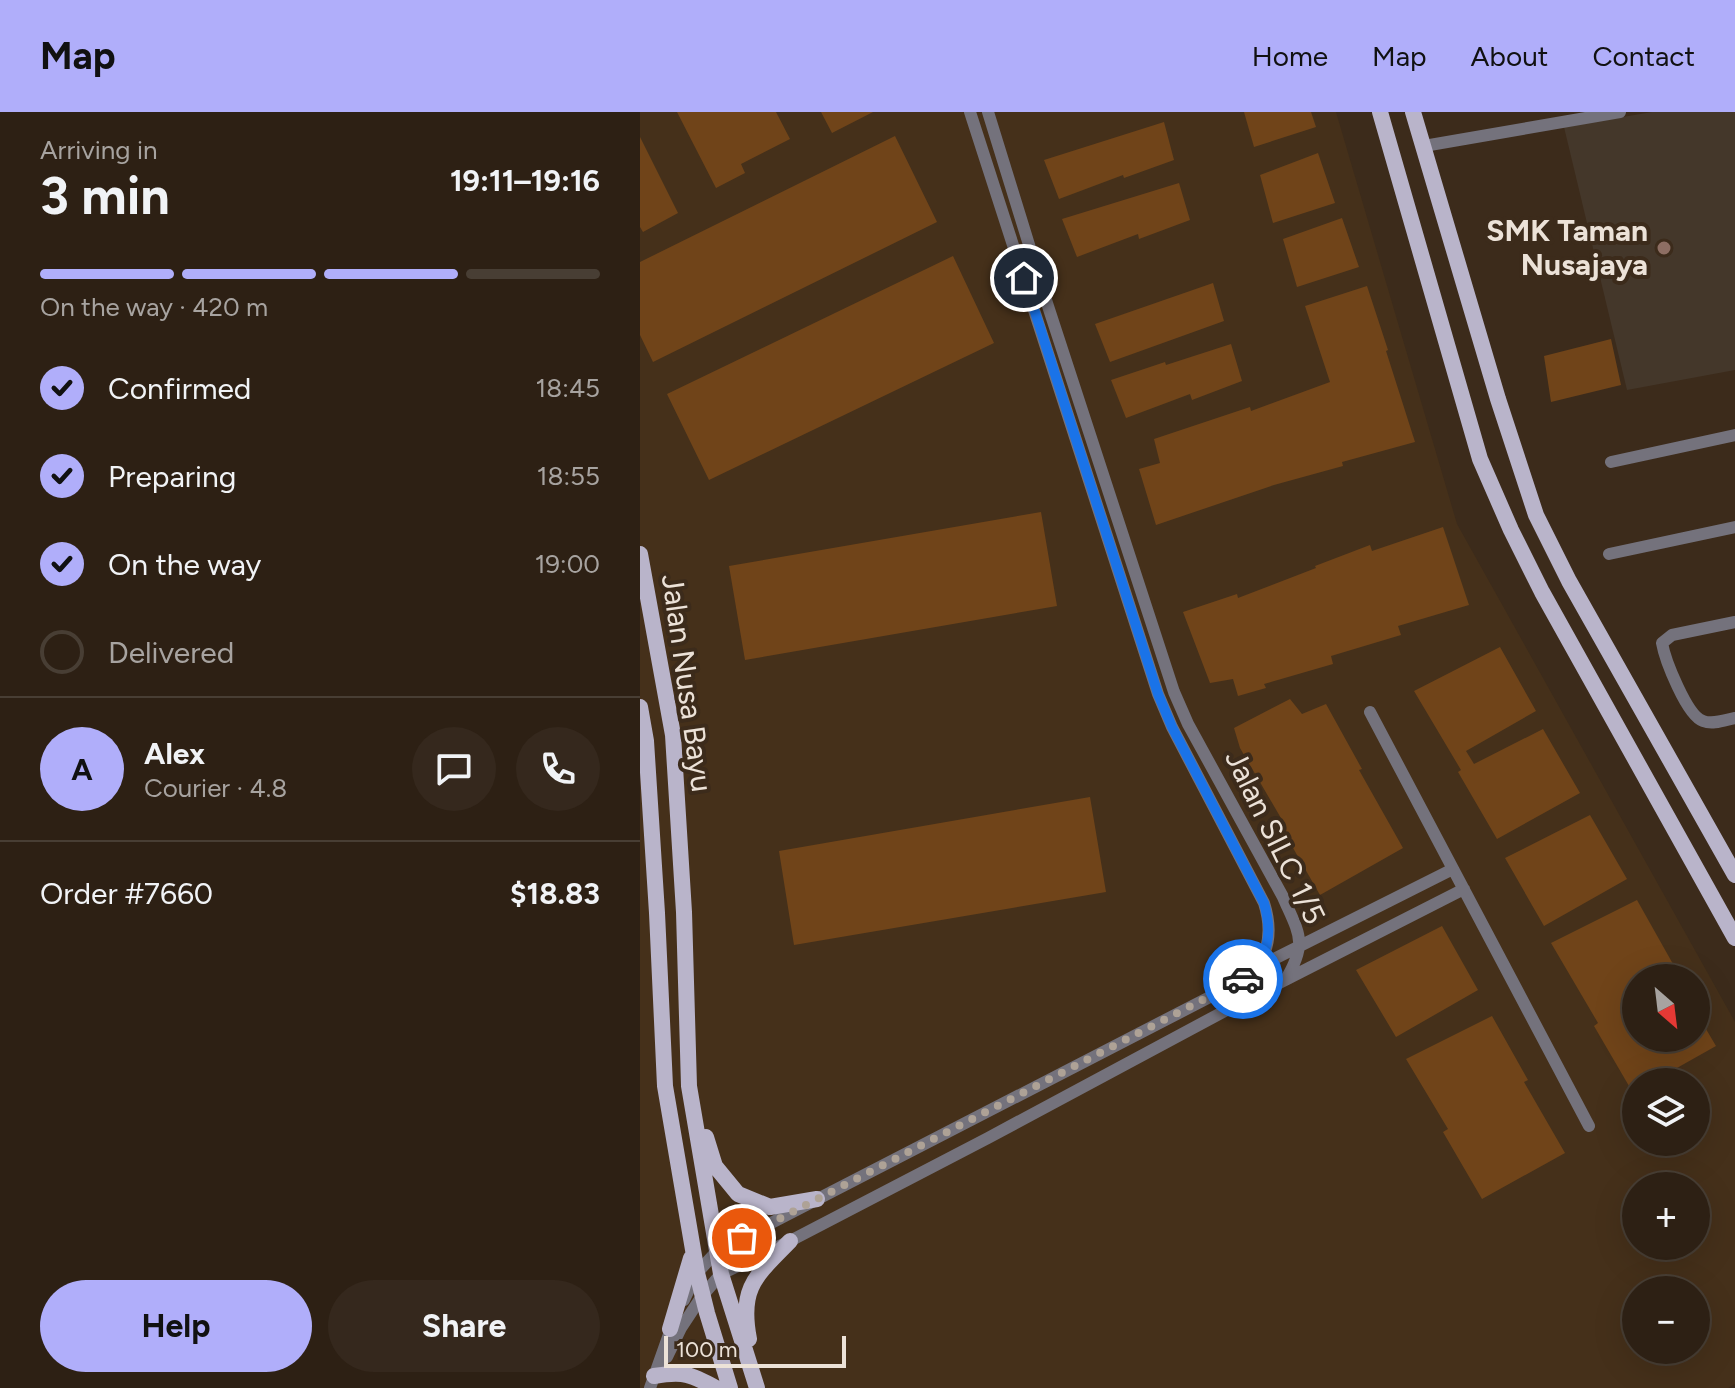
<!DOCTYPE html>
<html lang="en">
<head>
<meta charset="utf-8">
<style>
	body { margin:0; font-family:Figtree,sans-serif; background:#35281d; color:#f1f3f6; height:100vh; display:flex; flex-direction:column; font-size:30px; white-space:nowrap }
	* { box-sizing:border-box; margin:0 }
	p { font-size:26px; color:#a7a3a0 }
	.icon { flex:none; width:44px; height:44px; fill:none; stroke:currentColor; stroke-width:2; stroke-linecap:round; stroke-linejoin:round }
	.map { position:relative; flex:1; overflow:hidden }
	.drawer { display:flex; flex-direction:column; background:#2d2014; width:640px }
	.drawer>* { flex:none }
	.needle { width:52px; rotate:152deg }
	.buttons { position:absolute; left:982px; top:852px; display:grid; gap:16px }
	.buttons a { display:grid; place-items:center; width:88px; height:88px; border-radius:50%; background:#2d2014; box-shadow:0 8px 32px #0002,0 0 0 2px #483e34; font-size:40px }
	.scale { position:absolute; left:24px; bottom:20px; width:182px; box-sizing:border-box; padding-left:8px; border:4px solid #ece2d8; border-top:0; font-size:22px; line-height:28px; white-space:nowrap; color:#ece2d8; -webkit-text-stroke:6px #3c2b1b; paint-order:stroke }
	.pin { position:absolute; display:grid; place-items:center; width:68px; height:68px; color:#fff; margin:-34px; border:4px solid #fff; border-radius:50%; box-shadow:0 2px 8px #0007 }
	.courier { position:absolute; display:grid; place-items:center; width:80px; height:80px; margin:-40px; border:6px solid #1a73e8; border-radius:50%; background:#fff; color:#222; box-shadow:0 2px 10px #0007 }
	.overview em { font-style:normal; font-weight:700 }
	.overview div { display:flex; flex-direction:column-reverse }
	.overview { display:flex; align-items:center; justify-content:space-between; height:136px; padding:0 40px }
	h1 { font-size:52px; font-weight:700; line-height:60px }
	.bar { display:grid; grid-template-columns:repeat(4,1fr); gap:12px 8px; align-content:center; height:96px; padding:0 40px }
	.bar i { height:10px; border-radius:6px; background:#483e34 }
	.bar .selected { background:#b0aefa }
	.bar p { grid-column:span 4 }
	.line { display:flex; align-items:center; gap:20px; padding:0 40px; border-top:2px solid #483e34 }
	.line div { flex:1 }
	.round { display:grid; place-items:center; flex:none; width:84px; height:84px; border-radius:42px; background:#35281d }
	ol { padding:0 40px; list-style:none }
	li { display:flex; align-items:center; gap:24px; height:88px }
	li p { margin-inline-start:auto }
	li .icon { padding:8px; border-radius:50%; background:#b0aefa; color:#111; stroke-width:4 }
	li:last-child { color:#a7a3a0 }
	li i { width:44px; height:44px; border:4px solid #483e34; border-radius:50% }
	.button { display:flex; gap:16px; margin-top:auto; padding:16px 40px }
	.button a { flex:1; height:92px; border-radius:48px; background:#b0aefa; color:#111; font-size:32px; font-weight:700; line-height:92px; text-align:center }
	.button a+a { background:#35281d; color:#f1f3f6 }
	header { display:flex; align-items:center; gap:48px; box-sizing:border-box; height:112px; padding:0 40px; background:#b0aefa; color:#111 }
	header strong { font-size:38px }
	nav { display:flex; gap:44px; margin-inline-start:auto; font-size:28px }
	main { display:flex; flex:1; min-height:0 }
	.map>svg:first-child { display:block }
</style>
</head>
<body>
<header>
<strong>Map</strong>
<nav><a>Home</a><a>Map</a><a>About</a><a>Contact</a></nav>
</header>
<main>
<section class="drawer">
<div class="overview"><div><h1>3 min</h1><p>Arriving in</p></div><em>19:11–19:16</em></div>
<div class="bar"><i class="selected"></i><i class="selected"></i><i class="selected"></i><i></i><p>On the way · 420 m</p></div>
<ol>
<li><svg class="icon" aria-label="check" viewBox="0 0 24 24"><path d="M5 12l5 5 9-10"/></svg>Confirmed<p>18:45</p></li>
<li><svg class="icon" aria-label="check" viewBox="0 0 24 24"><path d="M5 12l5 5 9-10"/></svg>Preparing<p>18:55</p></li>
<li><svg class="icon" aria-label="check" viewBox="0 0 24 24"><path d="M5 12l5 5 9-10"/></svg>On the way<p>19:00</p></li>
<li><i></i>Delivered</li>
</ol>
<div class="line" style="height:144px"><b class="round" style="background:#b0aefa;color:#111">A</b><div><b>Alex</b><p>Courier · 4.8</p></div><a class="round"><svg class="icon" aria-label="chat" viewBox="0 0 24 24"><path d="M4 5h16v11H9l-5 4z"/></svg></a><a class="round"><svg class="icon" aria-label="phone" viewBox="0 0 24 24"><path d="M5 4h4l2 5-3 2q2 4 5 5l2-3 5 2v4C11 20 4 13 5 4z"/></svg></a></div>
<div class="line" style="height:104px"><div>Order #7660</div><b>$18.83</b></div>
<div class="button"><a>Help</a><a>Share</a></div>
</section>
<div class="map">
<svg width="1095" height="1276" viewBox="0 0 1095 1276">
	<rect width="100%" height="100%" fill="#3c2b1b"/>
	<path fill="#45301a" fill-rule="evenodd" d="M0 0H696L817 412 1095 910V1272L1088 1276H0ZM996 866H1056V926H996ZM996 970H1056V1030H996ZM996 1074H1056V1134H996ZM996 1178H1056V1238H996Z"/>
	<path fill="#44372a" d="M1012 0H1095V258L987 278 924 15Z"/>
	<path fill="#704419" d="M37 0H136L150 27 101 52 105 61 76 76Z
		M181 0H233L192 21Z
		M604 0H671L676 15 614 35Z
		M524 10 534 48 484 66 483 63 419 87 404 48Z
		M255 24 297 110 13 250 0 223V150Z
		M0 25 38 101 3 120 0 115Z
		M678 41 695 91 633 111 620 63Z
		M539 71 550 108 499 127 498 122 437 145 422 107Z
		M702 106 719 155 657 175 643 127Z
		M313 144 354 231 69 368 27 282Z
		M573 171 584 209 470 250 455 212Z
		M727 174 748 238 746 239 775 330 702 350 703 354 634 373 516 413 499 357 520 351 514 327 610 295 611 299 690 270 665 194Z
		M971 227 981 273 911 290 904 244Z
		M591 232 602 269 552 288 550 282 486 306 471 268 525 250 526 253Z
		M401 400 417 494 105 548 89 454Z
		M803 415 829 493 758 514 761 523 691 544 693 552 624 572 626 576 598 584 593 567 570 571 543 500 597 482 598 486 676 456 675 454 730 433 732 439Z
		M860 535 896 599 826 639 834 652 903 617 940 681 857 727 818 660 821 658 774 579Z
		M650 587 662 602 686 592 722 657 719 658 763 736 680 783 641 715 645 713 600 636 594 616Z
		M450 685 466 780 154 833 139 739Z
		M950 703 987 767 904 814 865 746Z
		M997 788 1033 852 1009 866H996V926H1056V900L1076 934 1012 970H996V986L954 914 958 911 911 831Z
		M802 814 838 878 756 925 716 858Z
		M852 904 888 968 884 970 925 1041 842 1087 803 1020 808 1017 766 947Z"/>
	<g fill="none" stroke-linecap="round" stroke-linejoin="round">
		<path stroke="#74727c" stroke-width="12" d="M348 0 407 191 534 580 548 612 643 785C659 822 668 830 646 867
			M784 34 980 0
			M971 350 1095 323
			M969 442 1095 415
			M1095 510 1032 523 1022 531C1025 548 1047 604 1063 609 1073 613 1085 608 1095 606
			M730 600 949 1014
			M616 856 813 757
			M44 1188 57 1161 77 1139 597 871C604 866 613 861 617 854 631 835 631 813 624 791L532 615 518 582 330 0
			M27 1245 41 1216 62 1184 81 1162 150 1129 348 1026 596 893 824 777
			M10 1276 33 1211"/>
		<path stroke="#b9b4ca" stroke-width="16" d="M740 0 840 347 871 418 902 480 1095 826
			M773 0 858 287 896 403 929 469 1095 763
			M0 442 33 623 44 800 49 974 81 1162 117 1276
			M0 595 6 629 17 801 25 974 57 1161 67 1201 90 1276
			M66 1025 75 1054 98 1082 130 1095 177 1087
			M30 1217 51 1146
			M109 1227C99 1175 116 1164 150 1129
			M14 1264C44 1259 50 1262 76 1276"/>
	</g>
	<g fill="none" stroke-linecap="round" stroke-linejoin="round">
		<path stroke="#aea296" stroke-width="8" stroke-dasharray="0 14.4" d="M102 1126 603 867"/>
		<path stroke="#1a73e8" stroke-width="10" d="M384 166 518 582 532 615 624 791C633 822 629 846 603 867"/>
	</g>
	<circle fill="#8d6e63" stroke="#3c2b1b" stroke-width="3" cx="1024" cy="136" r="8"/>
	<g text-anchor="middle" stroke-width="8" stroke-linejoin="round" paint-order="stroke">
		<g font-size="30" font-weight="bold" fill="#ece2d8" stroke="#3c2b1b" text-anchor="end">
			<text x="1008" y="129">SMK Taman<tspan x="1008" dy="34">Nusajaya</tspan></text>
		</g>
		<g font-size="30" fill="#ece2d8" stroke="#3c2b1b">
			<text transform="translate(47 571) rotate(82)" y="10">Jalan Nusa Bayu</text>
			<text transform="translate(635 725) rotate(64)" y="10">Jalan SILC 1/5</text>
		</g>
	</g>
</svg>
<div class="buttons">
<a><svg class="needle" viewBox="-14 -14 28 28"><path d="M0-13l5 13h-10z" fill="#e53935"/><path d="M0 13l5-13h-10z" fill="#a7a3a0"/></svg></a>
<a><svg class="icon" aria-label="layers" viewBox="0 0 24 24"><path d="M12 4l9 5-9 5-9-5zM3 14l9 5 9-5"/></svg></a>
<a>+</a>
<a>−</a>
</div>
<div class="scale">100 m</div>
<div class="pin" style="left:102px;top:1126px;background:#ea580c"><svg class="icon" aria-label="bag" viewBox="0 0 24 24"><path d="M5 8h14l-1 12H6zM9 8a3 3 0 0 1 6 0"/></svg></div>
<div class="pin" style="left:384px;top:166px;background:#1f2937"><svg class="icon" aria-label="home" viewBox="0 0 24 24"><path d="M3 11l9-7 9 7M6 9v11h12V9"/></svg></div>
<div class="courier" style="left:603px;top:867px"><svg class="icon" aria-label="car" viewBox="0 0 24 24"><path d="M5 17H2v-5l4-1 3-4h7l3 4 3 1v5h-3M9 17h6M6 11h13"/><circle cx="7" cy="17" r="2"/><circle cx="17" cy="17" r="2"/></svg></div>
</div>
</main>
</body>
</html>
